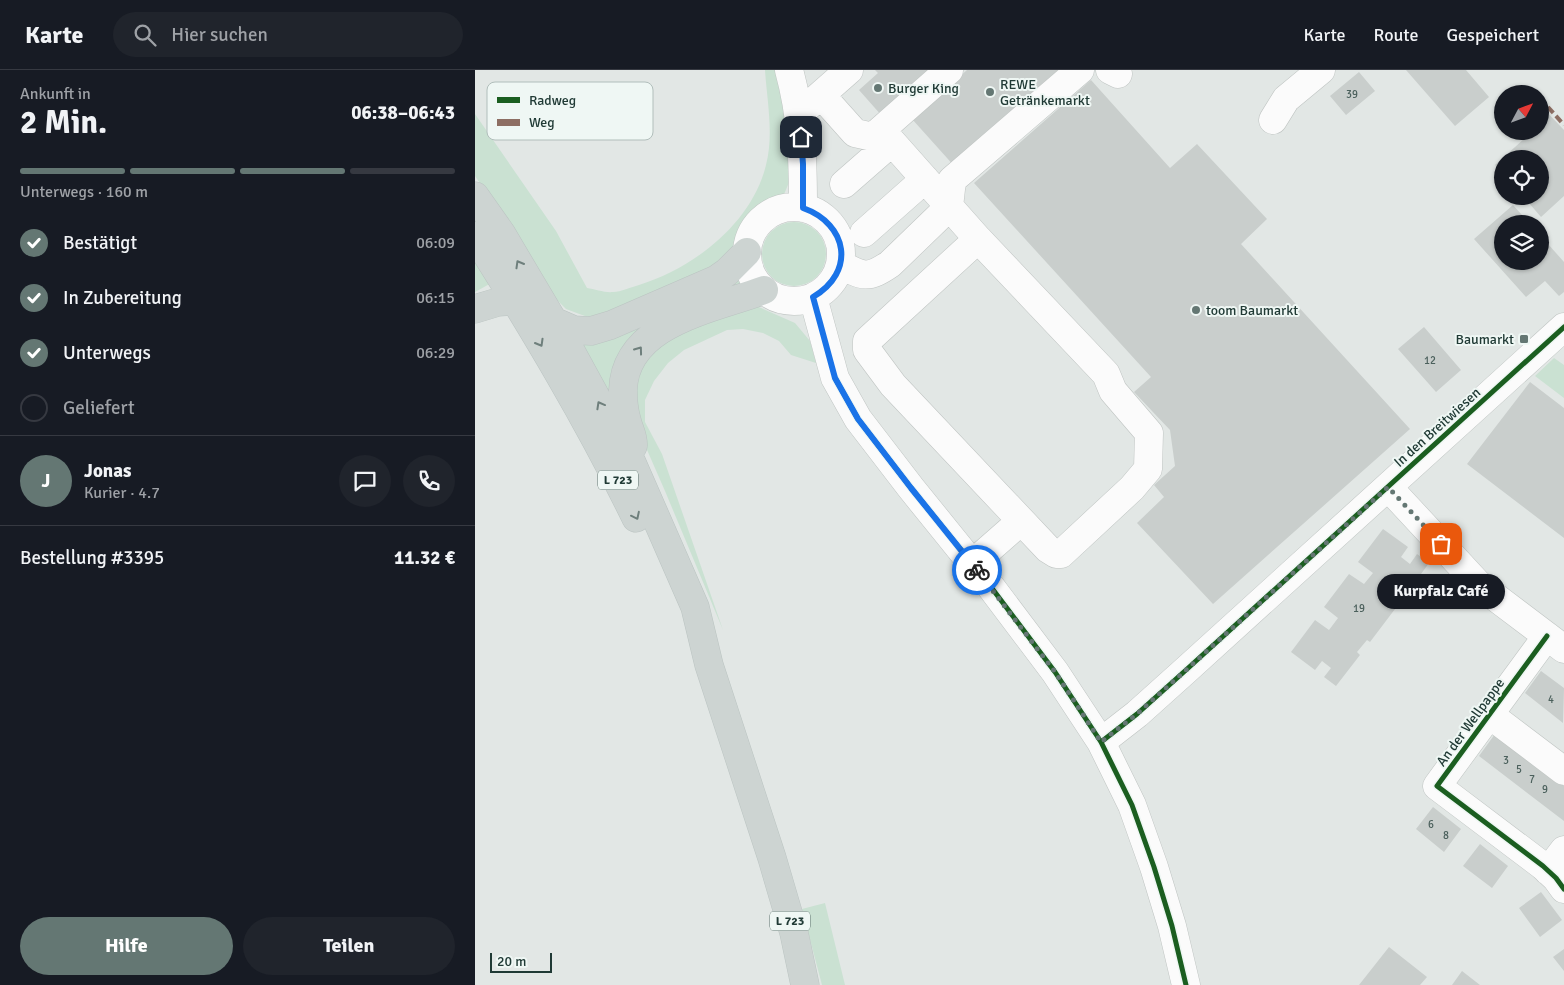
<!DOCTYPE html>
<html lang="de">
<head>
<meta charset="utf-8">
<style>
	body { margin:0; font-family:Signika,sans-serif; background:#20242c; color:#f1f3f6; height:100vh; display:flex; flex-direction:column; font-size:19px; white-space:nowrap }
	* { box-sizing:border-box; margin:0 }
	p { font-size:16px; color:#9ea1a6 }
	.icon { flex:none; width:28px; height:28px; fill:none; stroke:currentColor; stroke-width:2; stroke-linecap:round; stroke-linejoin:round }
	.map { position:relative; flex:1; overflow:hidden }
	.sheet { display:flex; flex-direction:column; background:#171b24; width:475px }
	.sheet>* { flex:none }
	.needle { width:32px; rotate:49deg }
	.controls { position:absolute; left:1019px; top:15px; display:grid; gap:10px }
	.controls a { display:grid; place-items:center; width:55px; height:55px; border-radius:50%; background:#171b24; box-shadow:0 1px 4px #0004; font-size:25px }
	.scale { position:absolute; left:15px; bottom:12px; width:62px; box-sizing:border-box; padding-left:5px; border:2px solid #203a35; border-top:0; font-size:14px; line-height:18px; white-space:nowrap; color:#203a35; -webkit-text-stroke:4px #eff7f4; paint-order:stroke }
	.pin { position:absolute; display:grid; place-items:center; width:42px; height:42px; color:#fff; margin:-21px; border-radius:10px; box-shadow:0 2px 8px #0006 }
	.courier { position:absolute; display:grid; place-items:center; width:50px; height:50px; margin:-25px; border:4px solid #1a73e8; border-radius:50%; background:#fff; color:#222; box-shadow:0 1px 6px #0007 }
	.bubble { position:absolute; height:35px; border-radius:18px; background:#171b24; box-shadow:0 1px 4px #0004; font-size:16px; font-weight:700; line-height:35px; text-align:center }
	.overview em { font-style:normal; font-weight:700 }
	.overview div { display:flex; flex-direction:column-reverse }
	.overview { display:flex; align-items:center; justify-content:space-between; height:85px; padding:0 20px }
	h1 { font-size:32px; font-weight:700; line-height:38px }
	.bar { display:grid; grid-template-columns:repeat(4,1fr); gap:8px 5px; align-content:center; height:60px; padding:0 20px }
	.bar i { height:6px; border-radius:4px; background:#363941 }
	.bar .on { background:#647773 }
	.bar p { grid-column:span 4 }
	.line { display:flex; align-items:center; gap:12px; padding:0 20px; border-top:1px solid #363941 }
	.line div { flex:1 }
	.round { display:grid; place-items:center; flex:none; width:52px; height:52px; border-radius:26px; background:#20242c }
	ol { padding:0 20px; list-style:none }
	li { display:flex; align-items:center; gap:15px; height:55px }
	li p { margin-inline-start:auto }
	li .icon { padding:5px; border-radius:50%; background:#647773; color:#fff; stroke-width:4 }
	li:last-child { color:#9ea1a6 }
	li i { width:28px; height:28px; border:2px solid #363941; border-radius:50% }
	.cta { display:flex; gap:10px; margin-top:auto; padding:10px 20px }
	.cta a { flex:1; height:58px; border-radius:30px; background:#647773; color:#fff; font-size:20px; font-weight:700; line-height:58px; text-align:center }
	.cta a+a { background:#20242c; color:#f1f3f6 }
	header { display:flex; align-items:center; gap:30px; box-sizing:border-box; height:70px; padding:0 25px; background:#171b24; border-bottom:1px solid #363941 }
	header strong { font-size:24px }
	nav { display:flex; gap:28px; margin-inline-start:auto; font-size:18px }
	.search { width:350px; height:45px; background:#20242c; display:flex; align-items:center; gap:12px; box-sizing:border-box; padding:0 18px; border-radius:28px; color:#9ea1a6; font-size:19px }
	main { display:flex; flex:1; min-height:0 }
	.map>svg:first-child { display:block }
</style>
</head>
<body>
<header>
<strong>Karte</strong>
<div class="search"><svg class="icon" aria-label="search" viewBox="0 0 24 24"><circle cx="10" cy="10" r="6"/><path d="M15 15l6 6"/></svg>Hier suchen</div>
<nav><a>Karte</a><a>Route</a><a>Gespeichert</a></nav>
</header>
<main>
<section class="sheet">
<div class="overview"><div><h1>2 Min.</h1><p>Ankunft in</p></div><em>06:38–06:43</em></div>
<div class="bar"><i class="on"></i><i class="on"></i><i class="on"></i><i></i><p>Unterwegs · 160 m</p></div>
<ol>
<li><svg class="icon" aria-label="check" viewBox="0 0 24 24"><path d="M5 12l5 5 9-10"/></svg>Bestätigt<p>06:09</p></li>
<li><svg class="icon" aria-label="check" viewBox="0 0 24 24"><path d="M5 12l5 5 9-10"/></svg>In Zubereitung<p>06:15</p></li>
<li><svg class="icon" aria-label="check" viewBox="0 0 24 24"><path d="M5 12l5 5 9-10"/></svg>Unterwegs<p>06:29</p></li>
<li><i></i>Geliefert</li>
</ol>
<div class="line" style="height:90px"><b class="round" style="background:#647773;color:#fff">J</b><div><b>Jonas</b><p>Kurier · 4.7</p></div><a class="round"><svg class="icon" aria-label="chat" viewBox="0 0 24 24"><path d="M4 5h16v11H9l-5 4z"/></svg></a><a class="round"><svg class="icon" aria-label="phone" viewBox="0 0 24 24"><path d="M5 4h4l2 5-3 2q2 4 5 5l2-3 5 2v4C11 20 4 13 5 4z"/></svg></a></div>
<div class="line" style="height:65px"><div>Bestellung #3395</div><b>11.32 €</b></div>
<div class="cta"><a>Hilfe</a><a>Teilen</a></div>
</section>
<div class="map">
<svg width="1089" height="915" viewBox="0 0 1089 915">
	<rect width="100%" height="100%" fill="#e2e7e5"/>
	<path fill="#cae1d2" d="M290 0H300L314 61 315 110 305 134 283 145 270 164 257 188 118 249 91 239 74 222 41 167 0 106V44L81 161 112 218C120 219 130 223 138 222 146 222 156 217 164 215 219 198 277 153 291 95 299 64 292 31 290 0Z
		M287 184a32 32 0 1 1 64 0a32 32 0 1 1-64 0Z
		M0 180 20 211 0 222Z
		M263 206 268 221 189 251 139 333 104 276 126 271Z
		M277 234 320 253 335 271 341 293 316 285 304 271 288 263 268 259 252 260 209 280 193 293 179 311 170 330V352L187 384 248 560 190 421 162 357 158 329 162 304 178 283 201 262Z
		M1079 288 1089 295V328L1060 306Z
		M350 833 370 915H347L327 839Z"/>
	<path fill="#c9cecc" d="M400 0H456L407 46 384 20 403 3Z
		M492 0H590L481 98 437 49Z
		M931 0H991L1014 27 980 56Z
		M884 2 900 21 871 45 855 26Z
		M616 10 695 98 722 74 792 149 766 174 935 359 738 534 662 453 689 427 679 415 700 396 695 360 659 322 676 307 499 113Z
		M1049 17 1055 24H1042Z
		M1065 35 1089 60V126L1066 147 1048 126H1065V89H1028V103L1020 95 1050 68 1044 61H1065Z
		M1038 135 1055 154H1028V191H1065V165L1089 192V222L1084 226 1070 211 1051 227 999 169Z
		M949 257 986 300 961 322 923 279Z
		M1055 312 1089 338V468L992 394Z
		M908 459 933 477 926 487 935 494 942 484 954 493 930 526 926 524 917 536 920 539 895 572 892 570 882 582 885 585 861 616 849 607 856 598 847 591 840 600 816 582 840 550 854 560 863 548 849 537 874 504 889 514 898 503 883 492Z
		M1066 601 1089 618 1088 653 1050 623Z
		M1020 664 1089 716V751L1004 686Z
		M958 737 986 759 969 782 941 759Z
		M1005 774 1033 796 1017 818 988 796Z
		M1066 822 1087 850 1065 867 1044 838Z
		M914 877 952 907 945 915H884Z
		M1089 879V901L1078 887Z
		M987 901 1005 915H977Z"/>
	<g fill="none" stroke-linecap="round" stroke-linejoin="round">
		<defs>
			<path id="minor" d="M314 0C327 47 328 90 328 138
				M635 0 643 4
				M346 25 380 63 398 67 474 0
				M332 37 374 0
				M798 50 811 29 846 0
				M369 114 417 72 503 169 631 304 638 321 674 363 673 399 657 418 586 484H581L573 479 418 315 392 280V271L503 169
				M272 184a47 47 0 1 1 94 0a47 47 0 1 1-94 0Z
				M389 163 450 109
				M365 194C388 207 393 209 415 194L474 137 477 110 605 0
				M338 227 360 308 383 349 436 418 516 517 580 602 626 672 657 735 679 797 697 856 711 915
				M913 417 1003 514 1089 579
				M497 494 546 451
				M1072 566 962 716 1068 796 1081 808 1089 819
				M1015 645 1089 701
				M626 672 662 644 711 600 1089 257
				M1073 801 1089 780"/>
			<path id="major" d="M0 126 26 163 93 276 157 393 220 537 234 595 297 788 319 863 330 915
				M0 166C58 258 114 351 161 448
				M0 239 23 232 41 231
				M76 250 99 260 116 261 136 255 242 209 252 202 272 182
				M158 376C159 367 154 360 152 351 149 341 148 330 148 320 150 252 239 239 289 220"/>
		</defs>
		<use href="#minor" stroke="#bfc4c2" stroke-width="29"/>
		<use href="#major" stroke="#bbc4c2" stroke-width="29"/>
		<use href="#minor" stroke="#fbfbfb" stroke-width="28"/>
		<use href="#major" stroke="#cdd4d2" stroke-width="28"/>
		<path stroke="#8d6e63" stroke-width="4" stroke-dasharray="8 4" stroke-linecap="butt" d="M1065 28 1089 55"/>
		<defs>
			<path id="cycleway" d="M360 308 383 349 436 418 516 517 580 602 626 672 657 735 679 797 697 856 711 915
				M1072 566 962 716 1068 796 1081 808 1089 819
				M626 672 662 644 711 600 1089 257"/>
		</defs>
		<use href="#cycleway" stroke="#eff7f4" stroke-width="8"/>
		<use href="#cycleway" stroke="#1b5e20" stroke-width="5"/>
	</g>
	<defs><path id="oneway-chevron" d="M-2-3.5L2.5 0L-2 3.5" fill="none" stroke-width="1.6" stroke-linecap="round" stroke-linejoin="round" transform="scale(1.25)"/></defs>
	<g stroke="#6e7f7c">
		<use href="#oneway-chevron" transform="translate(44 194) rotate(-120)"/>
		<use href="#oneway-chevron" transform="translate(65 273) rotate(60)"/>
		<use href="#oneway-chevron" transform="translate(164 280) rotate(-54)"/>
		<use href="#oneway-chevron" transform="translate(125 335) rotate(-119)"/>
		<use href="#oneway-chevron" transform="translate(161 446) rotate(64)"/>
	</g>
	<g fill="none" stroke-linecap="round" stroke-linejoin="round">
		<path stroke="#647773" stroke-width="5" stroke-dasharray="0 9" d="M502 500 580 602 626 672 662 644 711 600 913 417 966 474"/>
		<path stroke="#1a73e8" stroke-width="6" d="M326 67 328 94V138C373 154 381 202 338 227L360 308 383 349 436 418 502 500"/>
	</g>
	<g fill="#647773" stroke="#eff7f4" stroke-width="2">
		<circle cx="403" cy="18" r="5"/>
		<circle cx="515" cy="22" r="5"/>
		<circle cx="721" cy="240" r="5"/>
		<rect x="1044" y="264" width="10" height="10" rx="2.5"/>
	</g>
	<g text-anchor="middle" stroke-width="4" stroke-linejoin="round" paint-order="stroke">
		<g font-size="11" fill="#4b605c">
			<text x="877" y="28">39</text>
			<text x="955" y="294">12</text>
			<text x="884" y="542">19</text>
			<text x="1076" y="633">4</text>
			<text x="1031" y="694">3</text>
			<text x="1044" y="703">5</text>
			<text x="1057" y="713">7</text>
			<text x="1070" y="723">9</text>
			<text x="956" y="758">6</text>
			<text x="971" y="769">8</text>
		</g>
		<g fill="#eff7f4" stroke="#5e736e" stroke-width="1">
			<rect x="123" y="400.5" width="40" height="19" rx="4"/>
			<rect x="295" y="841.5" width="40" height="19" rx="4"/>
		</g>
		<g font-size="12" font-weight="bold" fill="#203a35">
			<text x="143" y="414">L 723</text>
			<text x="315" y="855">L 723</text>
		</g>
		<g font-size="14" fill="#203a35" stroke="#eff7f4" text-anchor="start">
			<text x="525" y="19">REWE<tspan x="525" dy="16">Getränkemarkt</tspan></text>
			<text x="413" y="23">Burger King</text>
			<text x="731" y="245">toom Baumarkt</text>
			<text x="1039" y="274" text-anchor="end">Baumarkt</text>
		</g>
		<g font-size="14" fill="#203a35" stroke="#eff7f4">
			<text transform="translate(962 357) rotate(-42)" y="5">In den Breitwiesen</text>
			<text transform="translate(995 652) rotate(-54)" y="5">An der Wellpappe</text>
		</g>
	</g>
	<rect x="12" y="12" width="166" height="58" rx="8" fill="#eff7f4" stroke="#b1bebb" stroke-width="1"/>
	<rect x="22" y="27" width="23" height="6" fill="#1b5e20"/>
	<rect x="22" y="49" width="23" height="7" fill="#8d6e63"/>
	<g font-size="14" fill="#203a35">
		<text x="54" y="35">Radweg</text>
		<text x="54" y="57">Weg</text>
	</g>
</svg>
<div class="controls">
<a><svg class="needle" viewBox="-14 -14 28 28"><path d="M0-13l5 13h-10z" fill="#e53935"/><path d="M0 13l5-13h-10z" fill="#9ea1a6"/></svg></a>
<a><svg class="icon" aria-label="locate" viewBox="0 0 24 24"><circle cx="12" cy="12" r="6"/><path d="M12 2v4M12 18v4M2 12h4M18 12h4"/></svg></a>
<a><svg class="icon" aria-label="layers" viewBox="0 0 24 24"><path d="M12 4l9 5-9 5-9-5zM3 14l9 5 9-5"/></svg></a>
</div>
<div class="scale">20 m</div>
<div class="pin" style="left:966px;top:474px;background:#ea580c"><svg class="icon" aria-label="bag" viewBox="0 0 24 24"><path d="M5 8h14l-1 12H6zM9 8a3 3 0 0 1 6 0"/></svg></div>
<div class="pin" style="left:326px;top:67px;background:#1f2937"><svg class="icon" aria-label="home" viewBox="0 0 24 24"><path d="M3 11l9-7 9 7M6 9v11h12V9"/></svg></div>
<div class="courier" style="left:502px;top:500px"><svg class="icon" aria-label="bike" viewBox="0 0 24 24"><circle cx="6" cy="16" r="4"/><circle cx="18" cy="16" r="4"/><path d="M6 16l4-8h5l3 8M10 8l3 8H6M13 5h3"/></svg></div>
<div class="bubble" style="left:902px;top:504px;width:128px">Kurpfalz Café</div>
</div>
</main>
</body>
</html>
